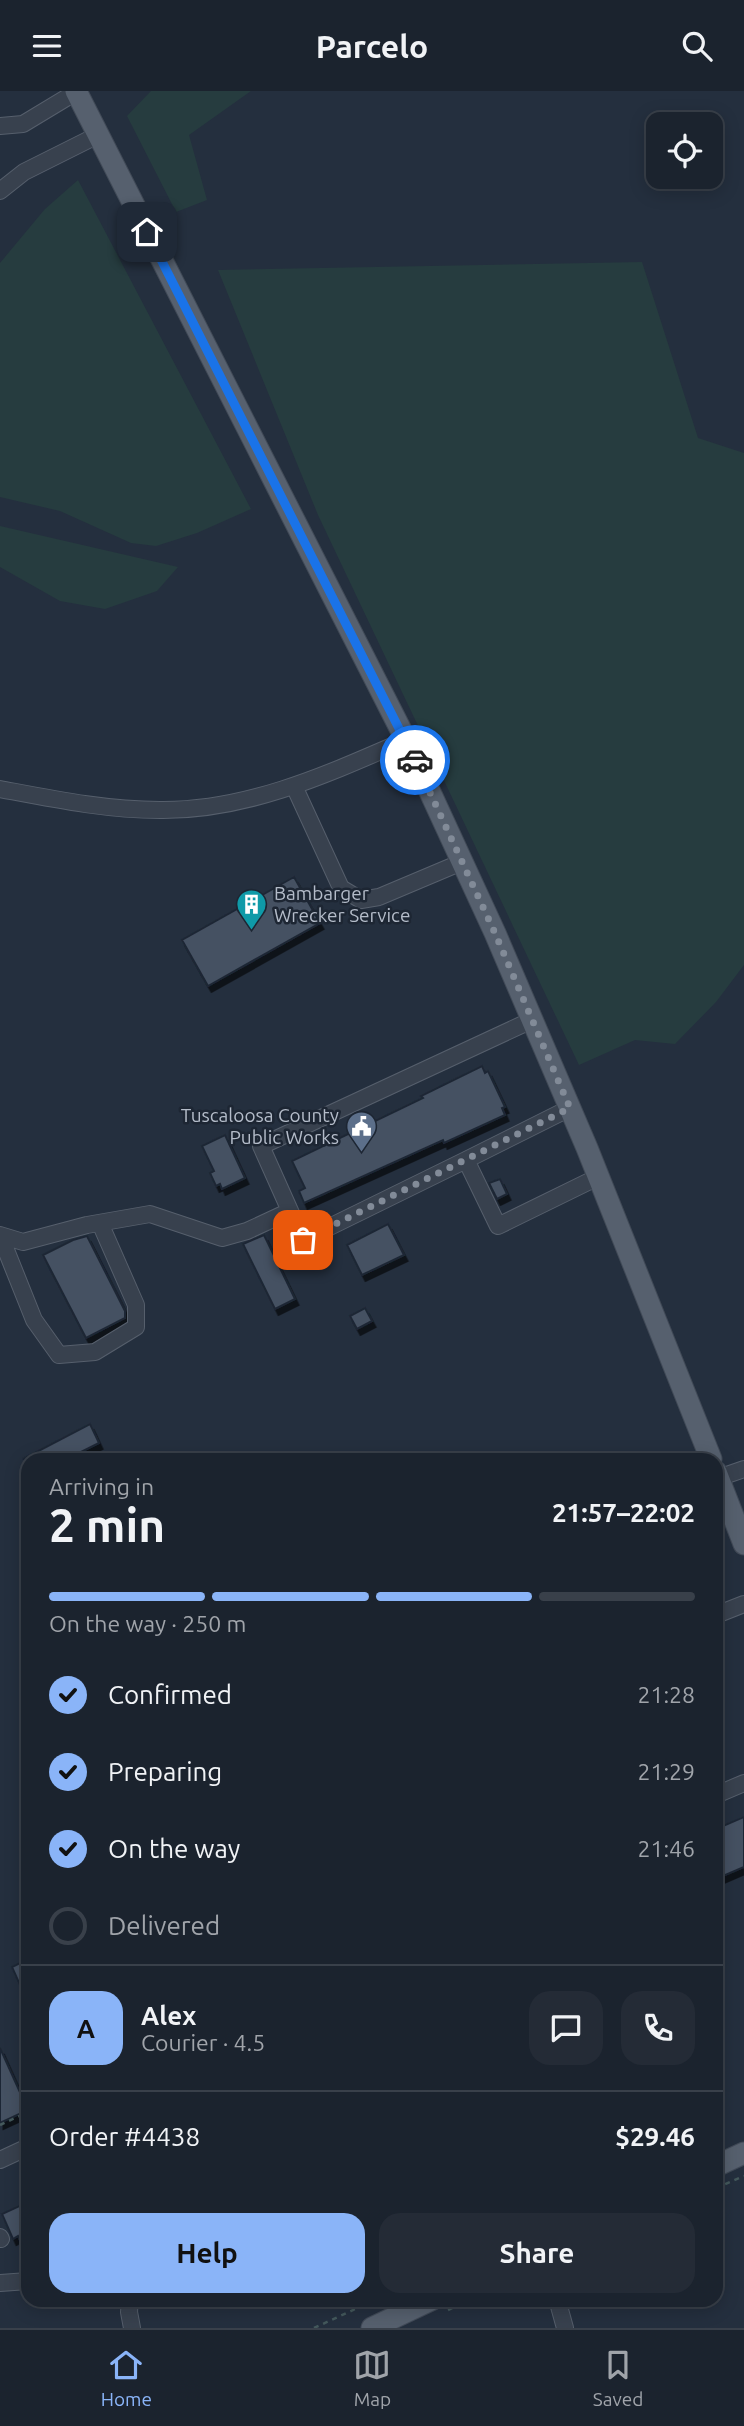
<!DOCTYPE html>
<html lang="en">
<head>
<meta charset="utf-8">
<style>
	body { margin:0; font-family:Ubuntu,sans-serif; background:#242b36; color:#f1f3f6; height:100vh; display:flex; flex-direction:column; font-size:26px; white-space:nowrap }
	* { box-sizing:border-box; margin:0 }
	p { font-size:23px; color:#a0a4aa }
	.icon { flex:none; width:38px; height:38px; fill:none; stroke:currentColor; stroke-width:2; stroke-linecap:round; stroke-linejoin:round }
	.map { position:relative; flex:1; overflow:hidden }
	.details { position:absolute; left:21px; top:1362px; width:702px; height:854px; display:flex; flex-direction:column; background:#1b232e; border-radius:21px; box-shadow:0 4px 18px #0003,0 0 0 2px #39404a }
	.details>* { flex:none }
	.controls { position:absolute; left:646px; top:21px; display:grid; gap:14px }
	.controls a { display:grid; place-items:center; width:77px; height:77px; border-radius:14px; background:#1b232e; box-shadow:0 4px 18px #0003,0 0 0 2px #39404a; font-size:35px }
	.pin { position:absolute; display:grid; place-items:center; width:60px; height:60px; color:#fff; margin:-30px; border-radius:14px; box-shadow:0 4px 10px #0006 }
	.courier { position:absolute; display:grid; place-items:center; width:70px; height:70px; margin:-35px; border:5px solid #1a73e8; border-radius:50%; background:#fff; color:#222; box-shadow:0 2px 9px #0007 }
	.head em { font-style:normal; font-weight:700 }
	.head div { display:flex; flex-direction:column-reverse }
	.head { display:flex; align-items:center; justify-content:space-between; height:119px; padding:0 28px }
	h1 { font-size:46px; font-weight:700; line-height:52px }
	.bar { display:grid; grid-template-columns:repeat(4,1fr); gap:10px 7px; align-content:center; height:84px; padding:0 28px }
	.bar i { height:9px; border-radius:5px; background:#39404a }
	.bar .selected { background:#8ab4f8 }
	.bar p { grid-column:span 4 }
	.line { display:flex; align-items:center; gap:18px; padding:0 28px; border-top:2px solid #39404a }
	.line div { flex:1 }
	.round { display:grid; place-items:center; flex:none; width:74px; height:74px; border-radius:21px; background:#242b36 }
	ol { padding:0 28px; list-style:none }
	li { display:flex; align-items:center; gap:21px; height:77px }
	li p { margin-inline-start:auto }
	li .icon { padding:7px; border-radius:50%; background:#8ab4f8; color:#111; stroke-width:4 }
	li:last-child { color:#a0a4aa }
	li i { width:38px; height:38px; border:4px solid #39404a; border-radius:50% }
	.button { display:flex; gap:14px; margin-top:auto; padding:14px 28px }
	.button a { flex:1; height:80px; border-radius:21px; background:#8ab4f8; color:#111; font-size:28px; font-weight:700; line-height:80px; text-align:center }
	.button a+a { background:#242b36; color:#f1f3f6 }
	header { display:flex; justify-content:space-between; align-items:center; height:91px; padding:0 28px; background:#1b232e; font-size:32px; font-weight:700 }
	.tab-bar { display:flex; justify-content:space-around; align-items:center; height:98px; border-top:2px solid #39404a; background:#1b232e; font-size:19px; color:#a0a4aa }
	.tab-bar a { display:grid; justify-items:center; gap:4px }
	.tab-bar .selected { color:#8ab4f8 }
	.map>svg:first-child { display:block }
</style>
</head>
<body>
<header><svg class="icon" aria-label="menu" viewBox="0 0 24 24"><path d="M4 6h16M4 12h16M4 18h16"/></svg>Parcelo<svg class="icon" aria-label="search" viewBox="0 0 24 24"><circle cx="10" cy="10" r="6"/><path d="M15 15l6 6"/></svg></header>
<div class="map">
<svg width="744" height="2237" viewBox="0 0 744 2237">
	<defs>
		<filter id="shadow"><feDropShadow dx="3.5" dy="6" stdDeviation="0" flood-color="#0009"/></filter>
	</defs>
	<rect width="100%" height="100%" fill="#242f3e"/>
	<path fill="#263c3f" d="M151 0H251L189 44 207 109 176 121 127 25Z
		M78 89 251 418 197 442 156 455 131 452 60 420 0 406V172L45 118Z
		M642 171 698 347 744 362V874L716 911 675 953 635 949 579 974 318 424 218 179Z
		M0 435 178 476 157 500 105 518 60 510 0 476Z"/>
	<path fill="#455162" stroke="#1f2835" stroke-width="2" filter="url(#shadow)" d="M294 786 320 832 208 895 182 849Z
		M482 975 485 982 488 980 505 1016 502 1017 505 1024 444 1052 443 1049 304 1112 299 1100 305 1097 292 1070 423 1007 421 1005Z
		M225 1044 245 1087 222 1098 220 1093 216 1095 210 1082 214 1080 202 1055Z
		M500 1088 507 1103 497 1108 489 1092Z
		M388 1133 404 1164 362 1184 347 1154Z
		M264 1144 295 1208 275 1218 243 1153Z
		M87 1145 125 1220V1227L86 1247 43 1164 73 1149Z
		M365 1217 372 1230 357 1238 350 1225Z
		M90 1333 99 1352 75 1364 77 1368H23Z
		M744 1726V1776L716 1788V1738Z
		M28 1868V1912L12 1876Z
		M0 1957 28 2019 0 2032Z
		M28 2111V2166L18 2145 13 2148 2 2123Z"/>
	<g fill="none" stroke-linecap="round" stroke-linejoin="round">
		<defs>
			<path id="minor" d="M0 35 23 33 76 1
				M0 100 24 81 98 44
				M294 695 341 797 361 809 379 806 462 771
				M0 698C53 708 106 719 160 719 247 720 328 683 406 649
				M570 1017 466 1069 498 1135 598 1086
				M466 1069 303 1149 261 1055 532 929
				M0 1144 34 1229 59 1264 95 1261 136 1236V1214L100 1132
				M0 1144 23 1151 87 1134 150 1123 222 1147 247 1140 290 1120
				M718 1387 744 1378
				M716 1524 744 1513
				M716 1704 744 1692
				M0 2069 28 2056
				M0 2146 1 2148
				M0 2192 28 2190
				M130 2208 129 2221 132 2237
				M557 2208 565 2237"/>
			<path id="major" d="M76 0 406 649 495 842 587 1057 711 1368
				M716 1381 744 1453
				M716 2075 744 2062
				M372 2237 433 2208"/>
		</defs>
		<use href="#minor" stroke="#565f6c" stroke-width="18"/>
		<use href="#major" stroke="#414a57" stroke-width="23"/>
		<path stroke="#44595c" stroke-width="2.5" stroke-dasharray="5 5" stroke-linecap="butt" d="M0 2034 26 2022 28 2027
			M716 2097 744 2085
			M448 2219 471 2208
			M314 2237 377 2208"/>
		<use href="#minor" stroke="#38414e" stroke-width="16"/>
		<use href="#major" stroke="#56606e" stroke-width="21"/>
	</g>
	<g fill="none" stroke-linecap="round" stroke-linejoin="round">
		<path stroke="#828b98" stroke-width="7" stroke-dasharray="0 12.6" d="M303 1149 570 1017 495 842 415 669"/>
		<path stroke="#1a73e8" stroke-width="9" d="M147 141 415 669"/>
	</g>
	<defs>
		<symbol id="building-pin" viewBox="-11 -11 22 30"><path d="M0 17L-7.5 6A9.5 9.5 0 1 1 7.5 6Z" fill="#0f9aa8" stroke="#1d2633"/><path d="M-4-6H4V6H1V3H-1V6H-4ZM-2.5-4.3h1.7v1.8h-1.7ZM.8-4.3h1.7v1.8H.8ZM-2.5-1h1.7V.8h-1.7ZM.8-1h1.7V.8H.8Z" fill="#fff"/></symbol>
		<symbol id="civic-pin" viewBox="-11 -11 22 30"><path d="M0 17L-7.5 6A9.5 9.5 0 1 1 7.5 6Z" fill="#5c6f8a" stroke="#1d2633"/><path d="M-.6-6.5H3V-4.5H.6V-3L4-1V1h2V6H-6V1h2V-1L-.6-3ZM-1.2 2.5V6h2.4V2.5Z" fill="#fff"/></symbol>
	</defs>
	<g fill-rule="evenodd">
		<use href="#building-pin" x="234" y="796" width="35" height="47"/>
		<use href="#civic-pin" x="344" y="1018" width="35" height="47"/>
	</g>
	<g text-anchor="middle" stroke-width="5" stroke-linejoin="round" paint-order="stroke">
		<g font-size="19" fill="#b4bcc9" stroke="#1d2633" text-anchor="start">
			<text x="274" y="809">Bambarger<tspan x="274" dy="22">Wrecker Service</tspan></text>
			<text x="339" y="1031" text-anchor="end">Tuscaloosa County<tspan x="339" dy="22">Public Works</tspan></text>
		</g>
	</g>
</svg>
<div class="controls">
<a><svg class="icon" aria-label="locate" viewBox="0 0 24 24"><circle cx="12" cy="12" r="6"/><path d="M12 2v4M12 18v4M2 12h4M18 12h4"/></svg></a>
</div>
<div class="pin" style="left:303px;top:1149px;background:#ea580c"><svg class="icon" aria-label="bag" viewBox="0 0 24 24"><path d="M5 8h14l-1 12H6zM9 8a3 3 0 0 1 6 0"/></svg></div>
<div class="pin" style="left:147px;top:141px;background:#1f2937"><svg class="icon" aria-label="home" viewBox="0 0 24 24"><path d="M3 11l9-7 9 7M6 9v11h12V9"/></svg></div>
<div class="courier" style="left:415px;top:669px"><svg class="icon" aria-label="car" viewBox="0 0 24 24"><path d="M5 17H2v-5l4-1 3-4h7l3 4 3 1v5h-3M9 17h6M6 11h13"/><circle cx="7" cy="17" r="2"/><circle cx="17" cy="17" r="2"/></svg></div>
<section class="details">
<div class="head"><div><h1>2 min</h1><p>Arriving in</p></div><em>21:57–22:02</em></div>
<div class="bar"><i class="selected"></i><i class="selected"></i><i class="selected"></i><i></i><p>On the way · 250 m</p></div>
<ol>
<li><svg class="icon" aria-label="check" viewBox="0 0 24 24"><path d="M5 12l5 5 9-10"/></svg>Confirmed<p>21:28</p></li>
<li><svg class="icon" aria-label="check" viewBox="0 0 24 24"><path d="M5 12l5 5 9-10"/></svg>Preparing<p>21:29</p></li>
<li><svg class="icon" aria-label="check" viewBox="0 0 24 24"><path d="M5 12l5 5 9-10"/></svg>On the way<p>21:46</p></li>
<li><i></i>Delivered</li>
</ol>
<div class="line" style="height:126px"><b class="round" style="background:#8ab4f8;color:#111">A</b><div><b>Alex</b><p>Courier · 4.5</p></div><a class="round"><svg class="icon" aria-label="chat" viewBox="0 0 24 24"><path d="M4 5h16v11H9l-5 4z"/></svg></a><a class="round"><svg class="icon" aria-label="phone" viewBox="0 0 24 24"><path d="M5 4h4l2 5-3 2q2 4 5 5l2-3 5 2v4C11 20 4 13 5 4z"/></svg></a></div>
<div class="line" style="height:91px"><div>Order #4438</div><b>$29.46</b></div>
<div class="button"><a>Help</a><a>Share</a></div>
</section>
</div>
<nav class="tab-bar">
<a class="selected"><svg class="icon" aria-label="home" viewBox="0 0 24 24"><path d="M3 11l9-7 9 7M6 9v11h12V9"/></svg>Home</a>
<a><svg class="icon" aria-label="map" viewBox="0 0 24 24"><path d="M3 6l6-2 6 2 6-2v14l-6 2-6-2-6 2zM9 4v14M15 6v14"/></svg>Map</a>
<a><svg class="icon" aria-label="saved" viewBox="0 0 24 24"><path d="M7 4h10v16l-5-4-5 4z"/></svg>Saved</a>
</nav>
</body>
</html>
